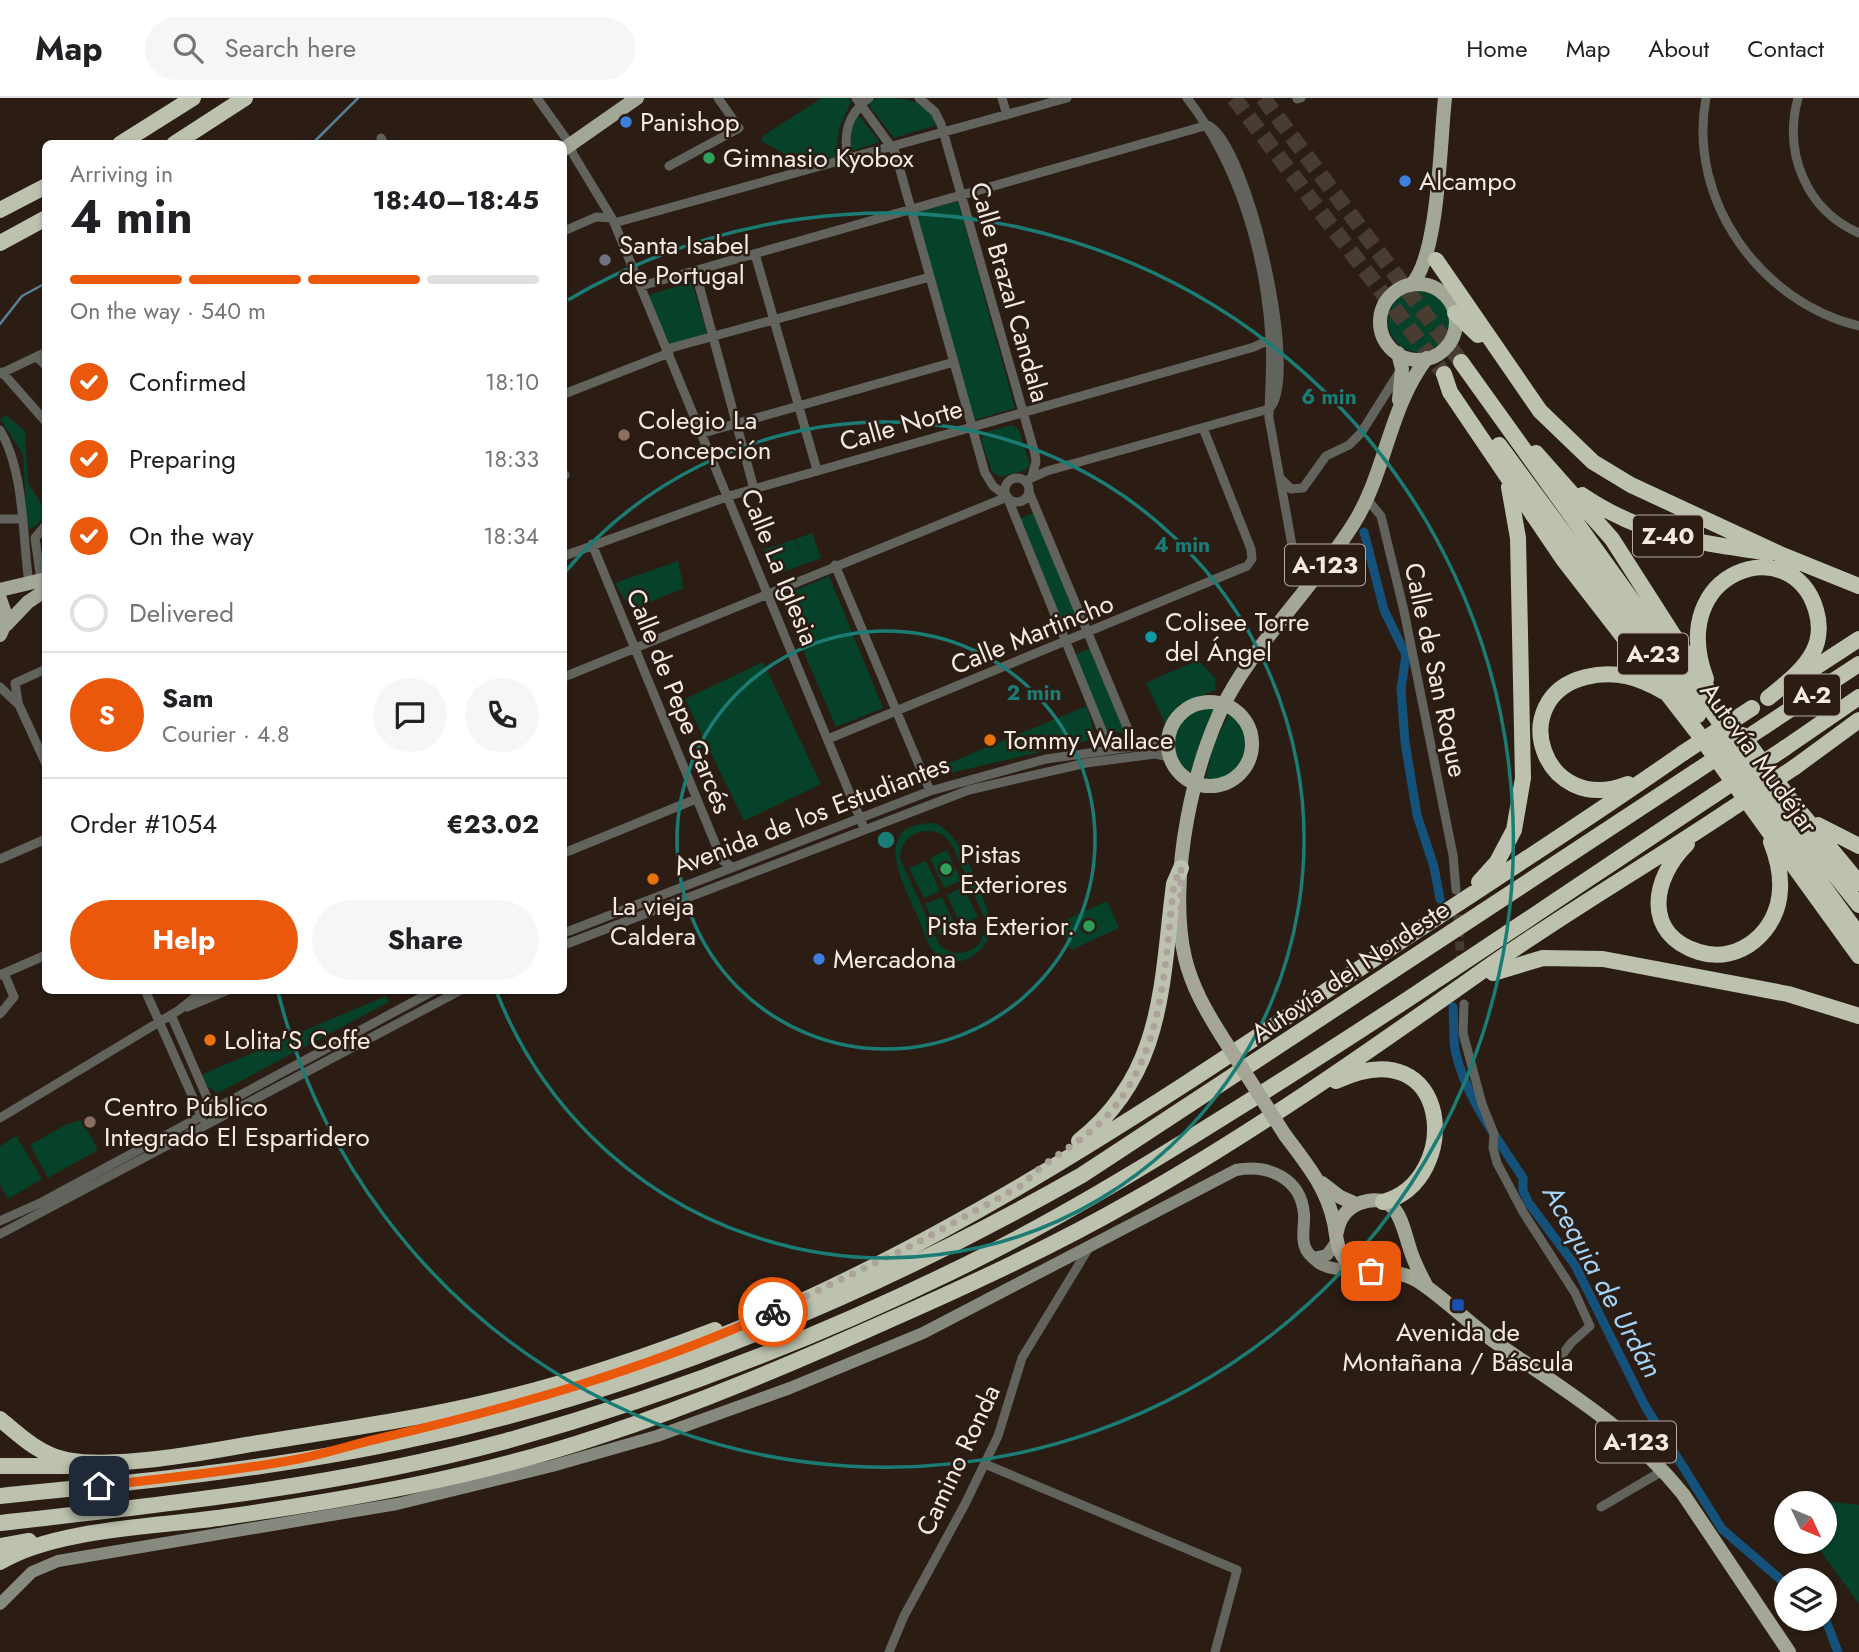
<!DOCTYPE html>
<html lang="en">
<head>
<meta charset="utf-8">
<style>
	body { margin:0; font-family:Jost,sans-serif; background:#f6f6f6; color:#202124; height:100vh; display:flex; flex-direction:column; font-size:26px; white-space:nowrap }
	* { box-sizing:border-box; margin:0 }
	p { font-size:23px; color:#757577 }
	.icon { flex:none; width:38px; height:38px; fill:none; stroke:currentColor; stroke-width:2; stroke-linecap:round; stroke-linejoin:round }
	.map { position:relative; flex:1; overflow:hidden }
	.side { position:absolute; left:42px; top:42px; width:525px; height:854px; display:flex; flex-direction:column; background:#fff; border-radius:10px; box-shadow:0 2px 5px #0004 }
	.side>* { flex:none }
	.needle { width:46px; rotate:134deg }
	.tools { position:absolute; left:1774px; top:1393px; display:grid; gap:14px }
	.tools a { display:grid; place-items:center; width:63px; height:63px; border-radius:50%; background:#fff; box-shadow:0 2px 5px #0004; font-size:35px }
	.pin { position:absolute; display:grid; place-items:center; width:60px; height:60px; color:#fff; margin:-30px; border-radius:14px; box-shadow:0 4px 10px #0006 }
	.courier { position:absolute; display:grid; place-items:center; width:70px; height:70px; margin:-35px; border:5px solid #ea580c; border-radius:50%; background:#fff; color:#222; box-shadow:0 2px 9px #0007 }
	.headline em { font-style:normal; font-weight:700 }
	.headline div { display:flex; flex-direction:column-reverse }
	.headline { display:flex; align-items:center; justify-content:space-between; height:119px; padding:0 28px }
	h1 { font-size:46px; font-weight:700; line-height:52px }
	.bar { display:grid; grid-template-columns:repeat(4,1fr); gap:10px 7px; align-content:center; height:84px; padding:0 28px }
	.bar i { height:9px; border-radius:5px; background:#e0e0e0 }
	.bar .active { background:#ea580c }
	.bar p { grid-column:span 4 }
	.line { display:flex; align-items:center; gap:18px; padding:0 28px; border-top:2px solid #e0e0e0 }
	.line div { flex:1 }
	.round { display:grid; place-items:center; flex:none; width:74px; height:74px; border-radius:37px; background:#f6f6f6 }
	ol { padding:0 28px; list-style:none }
	li { display:flex; align-items:center; gap:21px; height:77px }
	li p { margin-inline-start:auto }
	li .icon { padding:7px; border-radius:50%; background:#ea580c; color:#fff; stroke-width:4 }
	li:last-child { color:#757577 }
	li i { width:38px; height:38px; border:4px solid #e0e0e0; border-radius:50% }
	.button { display:flex; gap:14px; margin-top:auto; padding:14px 28px }
	.button a { flex:1; height:80px; border-radius:42px; background:#ea580c; color:#fff; font-size:28px; font-weight:700; line-height:80px; text-align:center }
	.button a+a { background:#f6f6f6; color:#202124 }
	header { display:flex; align-items:center; gap:42px; box-sizing:border-box; height:98px; padding:0 35px; background:#fff; border-bottom:2px solid #e0e0e0 }
	header strong { font-size:33px }
	nav { display:flex; gap:38px; margin-inline-start:auto; font-size:24px }
	.search { width:490px; height:63px; background:#f6f6f6; display:flex; align-items:center; gap:18px; box-sizing:border-box; padding:0 24px; border-radius:38px; color:#757577; font-size:26px }
	.map>svg:first-child { display:block }
</style>
</head>
<body>
<header>
<strong>Map</strong>
<div class="search"><svg class="icon" aria-label="search" viewBox="0 0 24 24"><circle cx="10" cy="10" r="6"/><path d="M15 15l6 6"/></svg>Search here</div>
<nav><a>Home</a><a>Map</a><a>About</a><a>Contact</a></nav>
</header>
<div class="map">
<svg width="1859" height="1554" viewBox="0 0 1859 1554">
	<rect width="100%" height="100%" fill="#2b1d14"/>
	<path fill="#06422a" fill-rule="evenodd" d="M822 0H849L851 4 839 31 836 59 802 66 761 43 764 37Z
		M878 0C904 0 927 0 937 27L894 40 870 9V4Z
		M858 17 880 44 851 53V28Z
		M958 103 1015 310 975 322 930 179 915 115Z
		M692 184 707 236 669 246 648 197Z
		M1388 223a31 31 0 1 1 62 0a31 31 0 1 1-62 0Z
		M6 317 25 333 28 385 45 411V420L31 431 27 428 23 356 0 321Z
		M1012 327 1019 332 1030 367 1026 372 1000 379 992 374 981 342 986 334Z
		M1036 414 1080 521 1064 528 1019 421Z
		M812 435 821 460 772 478 763 452 795 441 803 461 796 441Z
		M678 463 684 490 631 512 615 485Z
		M829 478 883 610 836 629 780 499Z
		M1094 549 1130 636 1103 633 1072 558Z
		M1198 562 1215 580 1216 592 1180 606 1165 625 1146 585Z
		M763 564 821 686 744 723 685 601Z
		M1213 607 1215 609 1189 677C1159 651 1175 610 1213 607Z
		M1087 608 1096 641 937 678 932 672Z
		M1231 612C1265 638 1246 684 1205 683L1213 648Z
		M934 725C961 732 986 803 992 829 988 853 958 877 935 855 926 846 922 827 916 815 902 783 870 725 934 725ZM931 733 942 736 952 747 984 819 986 829 980 845C969 857 950 859 939 846L900 760C901 742 913 732 931 733Z
		M947 752 961 783 944 790 930 760Z
		M926 763 940 793 924 800 909 770Z
		M963 789 978 819 961 827 947 797Z
		M942 799 956 829 940 837 925 806Z
		M1107 803 1119 830 1071 852 1059 825Z
		M386 898 389 904 218 995 200 983 203 976Z
		M82 1022 98 1052 48 1080 30 1047 65 1027Z
		M16 1038 42 1081 8 1101 0 1087V1048Z
		M1815 1402 1859 1407V1506L1814 1444H1825V1405L1788 1404Z"/>
	<g fill="none" stroke-linecap="round" stroke-linejoin="round">
		<path stroke="#57809a" stroke-width="2.5" d="M312 46 358 0
			M0 226 22 198 46 185"/>
		<path stroke="#14527b" stroke-width="9" d="M1364 434 1384 512 1406 557 1401 591 1405 644 1417 717 1434 769 1440 801
			M1453 909C1454 923 1453 938 1455 952 1466 1001 1496 1038 1523 1080V1092L1528 1104 1575 1167 1645 1308 1722 1431 1787 1487
			M1825 1520 1838 1554"/>
		<path stroke="#493c33" stroke-width="9" stroke-dasharray="9 4.5" stroke-linecap="butt" d="M1457 803 1461 866"/>
		<path stroke="#493c33" stroke-width="16" stroke-dasharray="16 8" stroke-linecap="butt" d="M1234 0 1444 276
			M1263 0 1461 264"/>
		<path stroke="#61635c" stroke-width="9" d="M537 0 570 46 573 56 613 122 864 730
			M856 0 895 54 985 375 993 388 1006 398
			M919 0 935 14 941 26 1035 356 1036 364 1032 378
			M1002 0 1007 17
			M1187 0C1239 67 1265 156 1270 240 1272 267 1269 294 1269 320L1292 447 1307 490
			M1706 0C1687 102 1760 204 1859 228
			M1798 0C1783 55 1806 112 1859 135
			M1297 1 1301 0
			M381 40 384 46
			M848 62C843 35 847 17 869 0
			M669 68 739 30 718 0
			M614 125 1067 0
			M564 133 596 119 611 120
			M755 156 817 372
			M695 172 754 391
			M641 188 1208 27C1248 46 1302 281 1269 311
			M667 251 930 179
			M38 260 46 268
			M2 274 46 324
			M0 276 46 254
			M564 296 669 255
			M0 332C25 374 22 437 29 485
			M703 335 954 264
			M564 378 565 377
			M1005 392a12 12 0 1 1 24 0a12 12 0 1 1-24 0Z
			M1281 381 1291 391 1303 390 1326 358 1349 347 1361 335 1400 273
			M1025 383 1047 373 1269 311
			M1029 394 1135 648
			M1008 401 1109 650
			M1367 401 1381 418 1404 513 1453 757 1456 792
			M0 421H20
			M592 446 722 762 732 769
			M564 458 729 398 1254 249 1277 238
			M835 467 930 693
			M41 482 35 440 46 427
			M564 579 1007 399
			M0 589 19 607 46 666
			M18 604 15 585 46 571
			M828 641 1247 468 1252 461 1251 451 1203 330
			M564 755 696 701
			M0 761 46 741
			M564 835 930 693 1046 661 1154 646 1168 640
			M564 847 969 692 1086 665 1155 656 1170 659
			M0 877 46 857
			M145 892 202 1020
			M1464 906 1463 935 1482 1006 1494 1036 1493 1050 1497 1065 1523 1114 1575 1195 1590 1228 1571 1245 1546 1278
			M187 909 228 892
			M0 916 14 899 4 875
			M171 917 212 1011 210 1016
			M0 1020 179 912 204 892
			M0 1123 42 1104 435 892
			M0 1136 461 892
			M985 1366 1237 1472 1215 1554
			M1601 1409 1664 1372
			M889 1554 904 1518 965 1406 998 1338 1022 1260 1087 1153"/>
		<path stroke="#86897d" stroke-width="12" d="M1313 1160 1327 1157 1337 1143
			M0 1506 32 1474 58 1463 397 1406 552 1368 657 1338 790 1290 923 1235 1236 1072C1268 1066 1301 1080 1304 1116 1305 1127 1301 1139 1305 1149 1307 1156 1314 1161 1319 1165 1331 1173 1349 1171 1362 1172"/>
		<path stroke="#a2a797" stroke-width="14" d="M564 51 637 0
			M1380 224a38 38 0 1 1 76 0a38 38 0 1 1-76 0Z
			M1411 187C1439 159 1440 43 1445 0
			M1398 255 1402 271 1399 302
			M0 492 46 481
			M0 501 7 521 0 537
			M6 527 28 504 46 492
			M1168 646a42 42 0 1 1 84 0a42 42 0 1 1-84 0Z
			M1221 937C1206 913 1192 889 1185 860 1167 784 1193 654 1234 588 1269 530 1318 483 1354 425 1386 374 1389 309 1427 260
			M1285 1037C1306 1065 1327 1090 1334 1125 1337 1139 1336 1154 1348 1164 1366 1179 1391 1167 1418 1183 1446 1201 1470 1227 1498 1246 1564 1292 1632 1332 1683 1396L1789 1554
			M1322 1085 1340 1099 1356 1106
			M1337 1134C1339 1121 1347 1110 1360 1105 1397 1093 1401 1123 1409 1148 1413 1163 1420 1176 1427 1189"/>
		<path stroke="#bcc2ae" stroke-width="16" d="M120 46 193 0
			M174 46 245 0
			M0 112 46 88
			M0 145 46 120
			M1436 162 1540 313 1593 364 1631 387 1782 457 1859 488
			M1455 215 1478 237
			M1461 264 1779 707 1859 807
			M1444 276 1450 294 1563 461 1697 634 1859 858
			M1499 347 1698 617
			M1536 355 1612 441 1706 588
			M1582 397C1644 439 1697 444 1769 455
			M1799 580 1859 541
			M1706 581C1665 472 1792 431 1816 512 1820 525 1820 541 1813 554 1803 573 1785 586 1768 600
			M1765 628 1859 566
			M1742 637 1792 704 1859 785
			M1717 643 1859 837
			M1785 650 1859 599
			M1795 669 1859 622
			M1628 686C1542 720 1504 599 1586 579 1615 572 1639 579 1664 594
			M1818 727 1859 748
			M1687 746C1652 780 1642 836 1699 854 1740 867 1779 832 1780 791 1781 775 1777 759 1771 744
			M1479 784 1497 764 1514 732 1523 680 1518 440 1509 389
			M1493 875 1543 860 1603 861 1788 896 1859 918
			M1336 983C1453 928 1463 1083 1383 1104
			M1079 1043C1165 975 1161 885 1174 786L1181 770
			M708 1243C934 1155 1143 1015 1344 881 1457 805 1572 733 1683 655
			M0 1321C20 1338 40 1357 67 1362 116 1371 202 1355 252 1346 332 1333 413 1322 492 1303 568 1286 642 1260 715 1232
			M0 1368H72
			M0 1398C137 1384 274 1371 408 1342 646 1292 871 1197 1082 1077L1695 674
			M0 1425C170 1406 340 1388 506 1343 658 1301 807 1244 949 1175 1049 1127 1144 1069 1238 1010 1399 910 1556 802 1714 697
			M0 1448 29 1443
			M0 1464C56 1430 159 1429 225 1419 351 1401 478 1379 600 1338 697 1306 791 1266 885 1224 969 1187 1054 1148 1134 1102 1251 1036 1362 958 1471 881 1554 821 1643 770 1728 713"/>
		<path stroke="#a2a797" stroke-width="14" d="M1221 937 1285 1037"/>
		<path stroke="#bcc2ae" stroke-width="16" d="M1683 655 1752 610
			M1695 674 1765 628
			M1714 697 1785 650
			M1728 713 1795 669"/>
	</g>
	<g fill="none" stroke-linecap="round" stroke-linejoin="round">
		<path stroke="#ada29b" stroke-width="7" stroke-dasharray="0 12.6" d="M773 1214 913 1147 1024 1086C1046 1060 1079 1047 1103 1022 1165 958 1164 869 1174 786L1181 770V824L1185 858 1205 910 1286 1037 1320 1084 1340 1099 1356 1106C1326 1126 1333 1169 1371 1173"/>
		<path stroke="#ea580c" stroke-width="9" d="M99 1388C162 1381 225 1374 288 1363 319 1358 350 1347 381 1340 515 1309 647 1271 773 1214"/>
	</g>
	<g fill="none" stroke="#1a7c74" stroke-width="3.5">
		<circle cx="886" cy="742" r="209"/>
		<path d="M566 473A418 418 0 1 1 497 895"/>
		<path d="M568 202A627 627 0 1 1 278 894"/>
	</g>
	<g fill="#3f7fe0" stroke="#2b1d14" stroke-width="2.5">
		<circle cx="626" cy="24" r="7"/>
		<circle cx="1405" cy="83" r="7"/>
		<circle cx="819" cy="861" r="7"/>
	</g>
	<g fill="#2e9e5b" stroke="#2b1d14" stroke-width="2.5">
		<circle cx="709" cy="60" r="7"/>
		<circle cx="946" cy="771" r="7"/>
		<circle cx="1089" cy="828" r="7"/>
	</g>
	<circle fill="#6b7280" stroke="#2b1d14" stroke-width="2.5" cx="605" cy="162" r="7"/>
	<g fill="#8d6e63" stroke="#2b1d14" stroke-width="2.5">
		<circle cx="624" cy="337" r="7"/>
		<circle cx="90" cy="1024" r="7"/>
	</g>
	<circle fill="#0f9aa8" stroke="#2b1d14" stroke-width="2.5" cx="1151" cy="539" r="7"/>
	<g fill="#e8710a" stroke="#2b1d14" stroke-width="2.5">
		<circle cx="990" cy="642" r="7"/>
		<circle cx="653" cy="781" r="7"/>
		<circle cx="210" cy="942" r="7"/>
	</g>
	<rect fill="#1a4fb4" stroke="#2b1d14" stroke-width="2.5" x="1451" y="1200" width="14" height="14" rx="3.5"/>
	<g text-anchor="middle" stroke-width="5" stroke-linejoin="round" paint-order="stroke">
		<g fill="#2b1d14" stroke="#b7aca5" stroke-width="2">
			<rect x="1633" y="417.5" width="70" height="41" rx="5"/>
			<rect x="1285" y="446.5" width="80" height="41" rx="5"/>
			<rect x="1618" y="535.5" width="70" height="41" rx="5"/>
			<rect x="1784" y="576.5" width="56" height="41" rx="5"/>
			<rect x="1596" y="1323.5" width="80" height="41" rx="5"/>
		</g>
		<g font-size="24" font-weight="bold" fill="#f3eae3">
			<text x="1668" y="446">Z-40</text>
			<text x="1325" y="475">A-123</text>
			<text x="1653" y="564">A-23</text>
			<text x="1812" y="605">A-2</text>
			<text x="1636" y="1352">A-123</text>
		</g>
		<g font-size="26" fill="#f3eae3" stroke="#2b1d14" text-anchor="start">
			<text x="640" y="33">Panishop</text>
			<text x="723" y="69">Gimnasio Kyobox</text>
			<text x="1419" y="92">Alcampo</text>
			<text x="619" y="156">Santa Isabel<tspan x="619" dy="30">de Portugal</tspan></text>
			<text x="638" y="331">Colegio La<tspan x="638" dy="30">Concepción</tspan></text>
			<text x="1165" y="533">Colisee Torre<tspan x="1165" dy="30">del Ángel</tspan></text>
			<text x="1004" y="651">Tommy Wallace</text>
			<text x="960" y="765">Pistas<tspan x="960" dy="30">Exteriores</tspan></text>
			<text x="653" y="817" text-anchor="middle">La vieja<tspan x="653" dy="30">Caldera</tspan></text>
			<text x="1075" y="837" text-anchor="end">Pista Exterior.</text>
			<text x="833" y="870">Mercadona</text>
			<text x="224" y="951">Lolita'S Coffe</text>
			<text x="104" y="1018">Centro Público<tspan x="104" dy="30">Integrado El Espartidero</tspan></text>
			<text x="1458" y="1243" text-anchor="middle">Avenida de<tspan x="1458" dy="30">Montañana / Báscula</tspan></text>
		</g>
		<g font-size="26" fill="#f3eae3" stroke="#2b1d14">
			<text transform="translate(1010 194) rotate(74)" y="9">Calle Brazal Candala</text>
			<text transform="translate(901 327) rotate(-16)" y="9">Calle Norte</text>
			<text transform="translate(780 469) rotate(68)" y="9">Calle La Iglesia</text>
			<text transform="translate(1032 536) rotate(-22)" y="9">Calle Martincho</text>
			<text transform="translate(1436 572) rotate(78)" y="9">Calle de San Roque</text>
			<text transform="translate(679 603) rotate(68)" y="9">Calle de Pepe Garcés</text>
			<text transform="translate(1759 660) rotate(54)" y="9">Autovía Mudéjar</text>
			<text transform="translate(811 717) rotate(-21)" y="9">Avenida de los Estudiantes</text>
			<text transform="translate(1350 873) rotate(-34)" y="9">Autovía del Nordeste</text>
			<text transform="translate(958 1362) rotate(-65)" y="9">Camino Ronda</text>
		</g>
		<g font-size="28" font-style="italic" fill="#a3d2f8" stroke="#2b1d14">
			<text transform="translate(1603 1183) rotate(61)" y="10">Acequia de Urdán</text>
		</g>
	</g>
	<circle cx="886" cy="742" r="10" fill="#1a7c74" stroke="#2b1d14" stroke-width="3.5"/>
	<g font-size="21" text-anchor="middle" font-weight="bold" fill="#1a7c74" stroke="#2b1d14" stroke-width="5" stroke-linejoin="round" paint-order="stroke">
		<text x="1329" y="306">6 min</text>
		<text x="1182" y="454">4 min</text>
		<text x="1034" y="602">2 min</text>
	</g>
</svg>
<div class="tools">
<a><svg class="needle" viewBox="-14 -14 28 28"><path d="M0-13l5 13h-10z" fill="#e53935"/><path d="M0 13l5-13h-10z" fill="#757577"/></svg></a>
<a><svg class="icon" aria-label="layers" viewBox="0 0 24 24"><path d="M12 4l9 5-9 5-9-5zM3 14l9 5 9-5"/></svg></a>
</div>
<div class="pin" style="left:1371px;top:1173px;background:#ea580c"><svg class="icon" aria-label="bag" viewBox="0 0 24 24"><path d="M5 8h14l-1 12H6zM9 8a3 3 0 0 1 6 0"/></svg></div>
<div class="pin" style="left:99px;top:1388px;background:#1f2937"><svg class="icon" aria-label="home" viewBox="0 0 24 24"><path d="M3 11l9-7 9 7M6 9v11h12V9"/></svg></div>
<div class="courier" style="left:773px;top:1214px"><svg class="icon" aria-label="bike" viewBox="0 0 24 24"><circle cx="6" cy="16" r="4"/><circle cx="18" cy="16" r="4"/><path d="M6 16l4-8h5l3 8M10 8l3 8H6M13 5h3"/></svg></div>
<section class="side">
<div class="headline"><div><h1>4 min</h1><p>Arriving in</p></div><em>18:40–18:45</em></div>
<div class="bar"><i class="active"></i><i class="active"></i><i class="active"></i><i></i><p>On the way · 540 m</p></div>
<ol>
<li><svg class="icon" aria-label="check" viewBox="0 0 24 24"><path d="M5 12l5 5 9-10"/></svg>Confirmed<p>18:10</p></li>
<li><svg class="icon" aria-label="check" viewBox="0 0 24 24"><path d="M5 12l5 5 9-10"/></svg>Preparing<p>18:33</p></li>
<li><svg class="icon" aria-label="check" viewBox="0 0 24 24"><path d="M5 12l5 5 9-10"/></svg>On the way<p>18:34</p></li>
<li><i></i>Delivered</li>
</ol>
<div class="line" style="height:126px"><b class="round" style="background:#ea580c;color:#fff">S</b><div><b>Sam</b><p>Courier · 4.8</p></div><a class="round"><svg class="icon" aria-label="chat" viewBox="0 0 24 24"><path d="M4 5h16v11H9l-5 4z"/></svg></a><a class="round"><svg class="icon" aria-label="phone" viewBox="0 0 24 24"><path d="M5 4h4l2 5-3 2q2 4 5 5l2-3 5 2v4C11 20 4 13 5 4z"/></svg></a></div>
<div class="line" style="height:91px"><div>Order #1054</div><b>€23.02</b></div>
<div class="button"><a>Help</a><a>Share</a></div>
</section>
</div>
</body>
</html>
